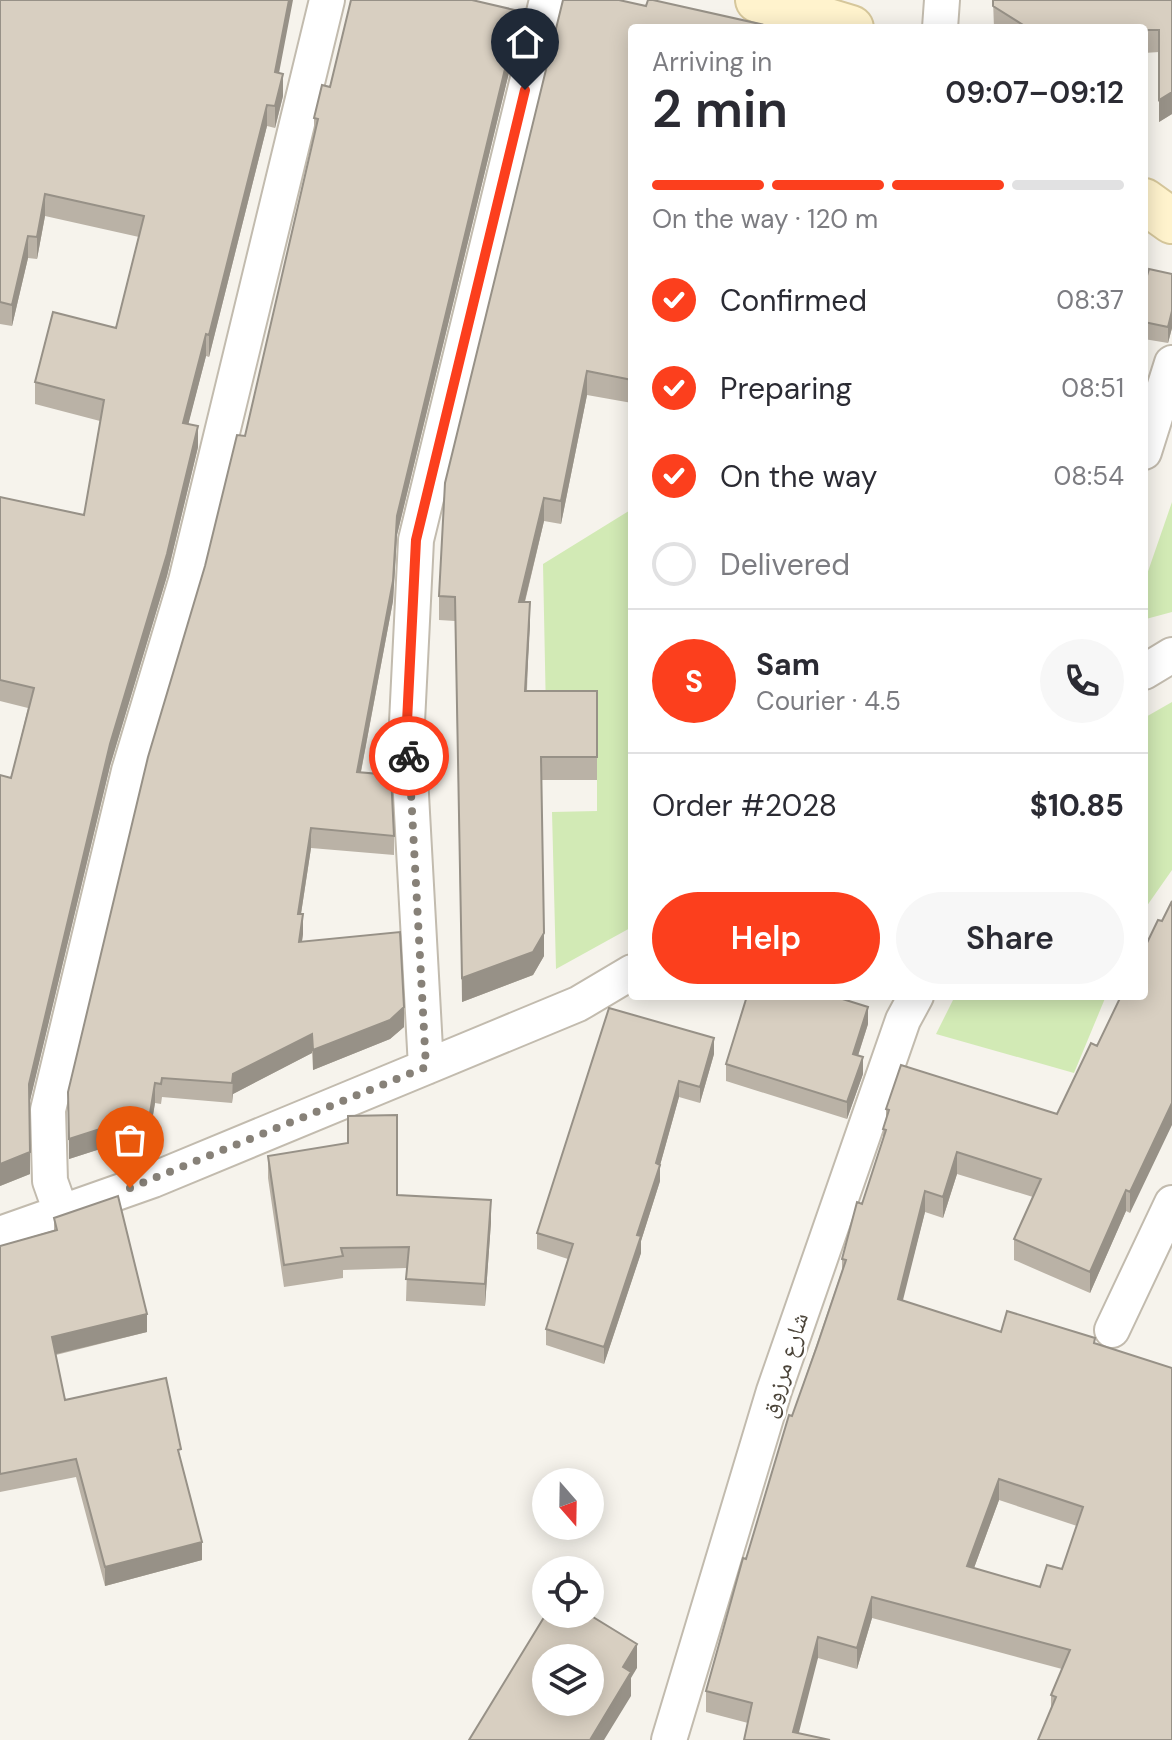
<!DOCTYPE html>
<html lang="en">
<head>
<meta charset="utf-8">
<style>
	body { margin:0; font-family:"DM Sans","Noto Naskh Arabic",sans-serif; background:#f7f7f7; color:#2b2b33; height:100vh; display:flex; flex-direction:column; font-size:30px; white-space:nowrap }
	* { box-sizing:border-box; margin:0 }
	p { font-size:26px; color:#7c7c81 }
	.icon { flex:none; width:44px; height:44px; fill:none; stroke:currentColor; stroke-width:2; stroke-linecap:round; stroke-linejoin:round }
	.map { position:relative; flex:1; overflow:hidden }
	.drawer { position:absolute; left:628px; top:24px; width:520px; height:976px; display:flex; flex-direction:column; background:#fff; border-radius:8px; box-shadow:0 4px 20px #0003 }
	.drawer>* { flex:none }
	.needle { width:52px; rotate:160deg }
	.fabs { position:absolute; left:532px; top:1468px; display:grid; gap:16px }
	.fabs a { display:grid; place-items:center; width:72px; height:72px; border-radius:50%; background:#fff; box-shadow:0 4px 20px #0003; font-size:40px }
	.pin { position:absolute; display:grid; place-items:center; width:68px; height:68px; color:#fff; margin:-82px -34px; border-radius:50% 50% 50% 0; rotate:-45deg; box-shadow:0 0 8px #0007 }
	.pin .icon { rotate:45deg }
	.courier { position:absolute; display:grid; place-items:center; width:80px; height:80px; margin:-40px; border:6px solid #fc3f1d; border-radius:50%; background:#fff; color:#222; box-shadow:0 2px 10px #0007 }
	.overview em { font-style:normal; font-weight:600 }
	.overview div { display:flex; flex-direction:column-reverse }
	.overview { display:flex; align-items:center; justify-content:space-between; height:136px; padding:0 24px }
	h1 { font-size:52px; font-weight:600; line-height:60px }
	.bar { display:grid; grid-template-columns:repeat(4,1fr); gap:12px 8px; align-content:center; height:96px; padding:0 24px }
	.bar i { height:10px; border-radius:6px; background:#e1e1e2 }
	.bar .selected { background:#fc3f1d }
	.bar p { grid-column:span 4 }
	.line { display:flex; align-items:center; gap:20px; padding:0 24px; border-top:2px solid #e1e1e2 }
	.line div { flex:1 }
	.round { display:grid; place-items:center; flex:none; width:84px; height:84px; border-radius:42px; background:#f7f7f7 }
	ol { padding:0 24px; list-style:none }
	li { display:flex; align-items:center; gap:24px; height:88px }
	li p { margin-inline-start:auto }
	li .icon { padding:8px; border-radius:50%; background:#fc3f1d; color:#fff; stroke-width:4 }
	li:last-child { color:#7c7c81 }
	li i { width:44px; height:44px; border:4px solid #e1e1e2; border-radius:50% }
	.action { display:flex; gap:16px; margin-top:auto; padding:16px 24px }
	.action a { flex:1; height:92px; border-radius:48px; background:#fc3f1d; color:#fff; font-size:32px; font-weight:600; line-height:92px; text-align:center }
	.action a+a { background:#f7f7f7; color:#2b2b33 }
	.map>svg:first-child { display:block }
</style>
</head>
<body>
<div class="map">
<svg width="1172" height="1740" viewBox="0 0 1172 1740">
	<rect width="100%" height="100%" fill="#f6f3ec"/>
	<path fill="#d2eab5" d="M1172 502V612L1146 619 1144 583Z
		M632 509V927L556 969 552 812 597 811V715L546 714 543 564Z
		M1172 702V870L1144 910V718Z
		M955 996H1106L1074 1073 936 1034Z"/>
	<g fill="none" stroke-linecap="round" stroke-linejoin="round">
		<defs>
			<path id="street" d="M940 28 942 0
				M1144 452 1172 363
				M1144 672 1172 655
				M426 1067 407 722 416 540 547 0
				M61 1212 50 1181 48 1110 129 771 186 581 327 0
				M0 1234 153 1180 426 1067 578 1004 632 972
				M1112 1330 1172 1203
				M669 1740 774 1391 903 1020 916 996"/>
			<path id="secondary" d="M758 0 851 28
				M1144 201 1172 221"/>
		</defs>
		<use href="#street" stroke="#c2bbae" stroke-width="38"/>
		<use href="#secondary" stroke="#d6c79b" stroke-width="48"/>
		<use href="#street" stroke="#fff" stroke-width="34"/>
		<use href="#secondary" stroke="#fff3cd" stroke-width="44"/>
	</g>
	<path fill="#bab2a6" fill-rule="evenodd" d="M0 0 279 73 283 96 275 128 267 126 209 357 206 356 188 424 198 447 167 576 110 766 29 1104 30 1174 0 1186V1189V775L11 778 28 708 0 701V497L84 515 100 421 35 404V382L116 328 139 237 45 216 37 259 28 258 12 326 0 324Z
		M563 0H619L646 6 648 0H653L778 28H632V403L587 395 561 524 544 521 525 602H530L527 691H597V780H541L544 956 533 975 462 1002 455 621 439 620V596L445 483Z
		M993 0H1172V114L1159 122V52L1144 53V28H994Z
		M519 31 397 535 393 601 361 772 394 836V855L311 848 301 914 303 934 302 941 404 1027 390 1039 313 1070 312 1053 233 1094 232 1103 162 1097 161 1104 155 1103 150 1133 69 1159 68 1092 245 436 314 135V118L330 87Z
		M1172 274V328L1168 343 1144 339V286Z
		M1144 996 1130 1213 1126 1211 1090 1293 1014 1260V1239L1033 1197 957 1174 943 1218 925 1212 902 1300 1001 1332 1095 1344 1172 1740 1051 1709V1695L1062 1669 872 1618 857 1669 818 1658 748 1723 706 1712V1691L746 1559 792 1416 842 1270V1259L862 1204 883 1141V1129L886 1120V1109L1057 1114 1097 1046ZM999 1500 1077 1526 1062 1569 1040 1587 974 1568Z
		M609 1008 714 1054 700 1103 679 1097 660 1165V1181L641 1241V1253L604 1364 546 1345V1329L568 1259 537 1249V1233Z
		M868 1024 858 1056 863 1074 847 1119 726 1081V1064Z
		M268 1156 491 1222 485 1306 406 1301 407 1268 343 1270V1278L284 1287 268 1178Z
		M54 1218 147 1332 56 1355 65 1400 181 1463 202 1560 105 1586 76 1477 0 1492V1246L54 1230Z"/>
	<path fill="#979187" d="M289 0H293L275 94V72Z
		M519 11V31L397 535 393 601 357 792V772L397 516Z
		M283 74V96L275 128V106Z
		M1172 92V114L1159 122V100Z
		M267 105V126L209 357V335Z
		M45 194V216L37 259V237Z
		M28 236V258L12 326V305Z
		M1172 311V328L1168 343V327Z
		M206 334V356L183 445V423Z
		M587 371V395L561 524V501Z
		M198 426V447L167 576 110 766 29 1105V1084L110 744Z
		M544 498V521L519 625V602Z
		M530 602V626L525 714V691Z
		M311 828V848L298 933V914Z
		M303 914V934L299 961V942Z
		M544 933V956L533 975 462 1002V978Z
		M404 1007V1027L390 1039 313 1070V1050Z
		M868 1007V1024L853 1071V1054Z
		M312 1034V1053L233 1094 232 1103 233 1074Z
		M714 1038V1054L700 1103V1087Z
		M863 1057V1074L847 1119V1102Z
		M679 1081V1097L659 1169 660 1165V1181L641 1241V1253L604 1364V1347Z
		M155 1083V1103L150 1133 69 1159V1139Z
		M1172 1103V1125L1130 1213V1192Z
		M30 1152V1174L0 1186V1189V1164Z
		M957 1152V1174L943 1218V1197Z
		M1126 1190V1211L1090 1293V1272Z
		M925 1191V1212L898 1320V1299Z
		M491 1200V1222L485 1306V1284Z
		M147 1314V1332L52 1355V1337Z
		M999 1479V1500L967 1587V1566Z
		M202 1542V1560L105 1586V1567Z
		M872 1597V1618L857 1669V1648Z
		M818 1637V1658L797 1740 793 1732Z
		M637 1644V1668L631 1678V1696L604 1740H590L623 1667Z"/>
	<path fill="#d8cfc1" stroke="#979187" stroke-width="2" fill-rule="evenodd" d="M0 0H289L275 72 283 74 275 106 267 105 209 335 206 334 183 423 198 426 167 554 110 744 29 1084 30 1152 0 1164V775L11 778 34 688 0 680V497L84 515 104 400 35 382 53 312 116 328 144 216 45 194 37 237 28 236 12 305 0 302Z
		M351 0H472L519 11 397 516 393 581 357 772 391 775 394 836 311 828 298 914H303L299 942 400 932 404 1007 390 1020 313 1050 312 1034 233 1074 232 1083 162 1078 161 1084 155 1083 150 1113 69 1139 68 1092 148 757 205 566 237 435 245 436 318 119 314 118 322 85 330 87Z
		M563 0H619L646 6 648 0H653L778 28H632V380L587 371 561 501 544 498 519 602H530L525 691H597V757H541L544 933 533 952 462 978 455 597 439 596 445 483Z
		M993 0H1172V92L1159 100V30H1144V28H1028L993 6Z
		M1149 269 1172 274V311L1168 327 1144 322V286Z
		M1172 901V1103L1130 1192 1126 1190 1090 1272 1014 1239 1041 1179 957 1152 943 1197 925 1191 898 1299 1001 1332 1007 1311 1095 1338 1094 1343 1172 1368V1740H1038L1056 1697 1051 1695 1070 1650 872 1597 857 1648 818 1637 793 1732 830 1740H744L752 1703 706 1691 743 1558 746 1559 789 1415 792 1416 817 1346 846 1260 842 1259 857 1202 862 1204 886 1130 883 1129 889 1110 886 1109 901 1065 1057 1114 1091 1043 1097 1046 1121 996H1144V949L1158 920 1162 921ZM999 1479 1083 1507 1062 1569 1047 1565 1040 1587 967 1566Z
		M747 996H833L868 1007 853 1054 863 1057 847 1102 726 1064Z
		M609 1008 714 1038 700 1087 679 1081 656 1163 660 1165 637 1235 641 1236 604 1347 546 1329 573 1244 537 1233Z
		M397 1115V1195L491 1200 485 1284 406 1279 409 1247 341 1248 343 1256 284 1265 268 1156 348 1143V1116Z
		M118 1196 147 1314 52 1337 65 1400 166 1378 181 1449 178 1450 202 1542 105 1567 76 1459 0 1474V1246L57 1230 54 1218Z
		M546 1614H588L637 1644 623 1667 631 1672 590 1740H469ZM546 1658H590V1702H546Z"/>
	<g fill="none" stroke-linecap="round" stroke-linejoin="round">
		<path stroke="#878178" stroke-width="8" stroke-dasharray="0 14.4" d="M130 1188 426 1067 409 756"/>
		<path stroke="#fc3f1d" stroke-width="10" d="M409 756 407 722 416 540 525 90"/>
	</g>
	<g text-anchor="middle" stroke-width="6" stroke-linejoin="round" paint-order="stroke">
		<g font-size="24" fill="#4b4439" stroke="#fff">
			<text transform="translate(784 1365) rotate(-72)" y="8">شارع مرزوق</text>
		</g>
	</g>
</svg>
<div class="fabs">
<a><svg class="needle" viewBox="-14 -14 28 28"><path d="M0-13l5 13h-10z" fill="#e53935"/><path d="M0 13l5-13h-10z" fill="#7c7c81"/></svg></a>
<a><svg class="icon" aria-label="locate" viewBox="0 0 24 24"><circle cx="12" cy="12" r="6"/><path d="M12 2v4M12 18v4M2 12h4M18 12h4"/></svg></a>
<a><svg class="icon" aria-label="layers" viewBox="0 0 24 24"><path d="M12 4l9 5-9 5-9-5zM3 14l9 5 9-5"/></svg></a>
</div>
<div class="pin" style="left:130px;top:1188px;background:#ea580c"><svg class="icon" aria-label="bag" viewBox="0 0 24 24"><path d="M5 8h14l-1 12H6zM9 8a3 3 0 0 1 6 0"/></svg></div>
<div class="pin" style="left:525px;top:90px;background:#1f2937"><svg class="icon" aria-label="home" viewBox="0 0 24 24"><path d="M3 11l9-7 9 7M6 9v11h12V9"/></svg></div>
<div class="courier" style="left:409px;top:756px"><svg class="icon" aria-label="bike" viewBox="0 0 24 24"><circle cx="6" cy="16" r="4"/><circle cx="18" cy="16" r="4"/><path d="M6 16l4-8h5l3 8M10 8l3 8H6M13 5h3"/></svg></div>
<section class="drawer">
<div class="overview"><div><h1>2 min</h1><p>Arriving in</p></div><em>09:07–09:12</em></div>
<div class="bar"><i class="selected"></i><i class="selected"></i><i class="selected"></i><i></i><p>On the way · 120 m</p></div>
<ol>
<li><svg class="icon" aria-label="check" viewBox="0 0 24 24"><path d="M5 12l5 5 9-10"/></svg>Confirmed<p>08:37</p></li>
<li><svg class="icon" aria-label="check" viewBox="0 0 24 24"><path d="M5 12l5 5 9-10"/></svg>Preparing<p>08:51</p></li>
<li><svg class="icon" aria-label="check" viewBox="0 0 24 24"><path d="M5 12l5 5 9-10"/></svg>On the way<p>08:54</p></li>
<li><i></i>Delivered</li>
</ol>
<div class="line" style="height:144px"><b class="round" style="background:#fc3f1d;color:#fff">S</b><div><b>Sam</b><p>Courier · 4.5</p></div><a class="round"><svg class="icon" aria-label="phone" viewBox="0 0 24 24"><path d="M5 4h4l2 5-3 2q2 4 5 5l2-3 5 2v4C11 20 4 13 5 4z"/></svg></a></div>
<div class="line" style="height:104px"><div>Order #2028</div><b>$10.85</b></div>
<div class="action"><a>Help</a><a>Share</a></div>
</section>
</div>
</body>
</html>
